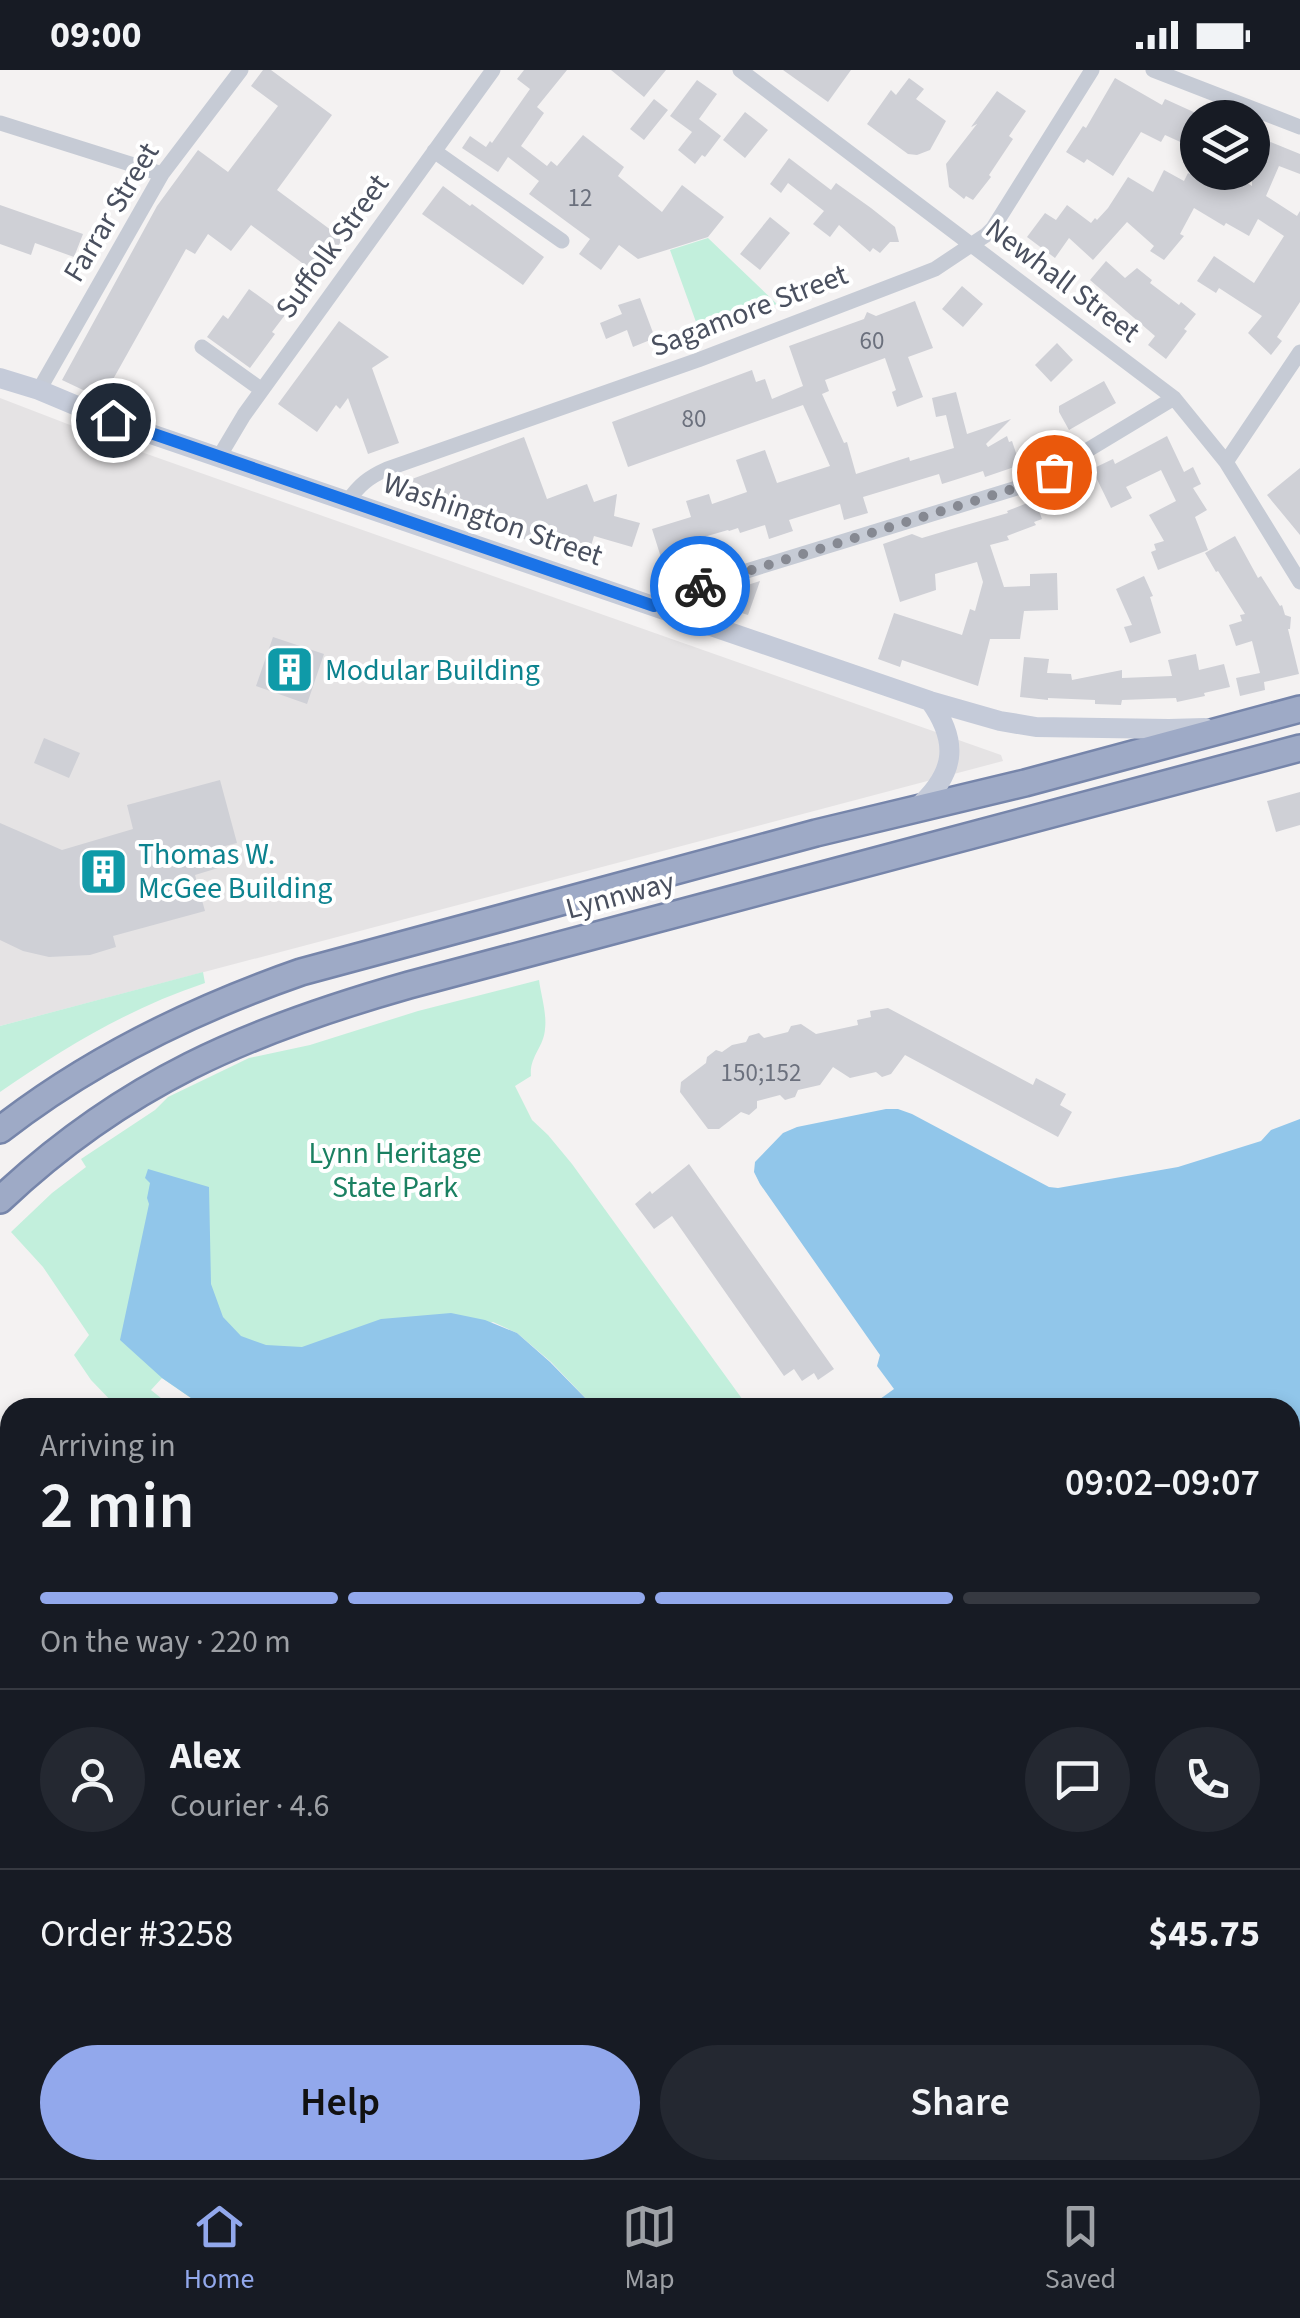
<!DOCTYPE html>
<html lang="en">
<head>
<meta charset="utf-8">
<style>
	body { margin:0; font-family:"Source Sans 3",sans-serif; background:#242831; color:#f1f3f6; height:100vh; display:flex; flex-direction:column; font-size:38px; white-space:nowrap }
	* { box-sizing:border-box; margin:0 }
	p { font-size:32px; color:#9ea1a6 }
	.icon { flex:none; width:55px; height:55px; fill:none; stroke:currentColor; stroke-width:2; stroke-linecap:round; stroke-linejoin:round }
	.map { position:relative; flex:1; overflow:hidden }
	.drawer { position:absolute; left:0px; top:1328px; width:1300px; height:782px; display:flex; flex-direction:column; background:#171b24; border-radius:30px 30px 0 0; box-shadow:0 5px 15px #0003 }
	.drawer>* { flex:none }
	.fabs { position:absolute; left:1180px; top:30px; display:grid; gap:20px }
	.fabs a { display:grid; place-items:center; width:90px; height:90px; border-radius:50%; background:#171b24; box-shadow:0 5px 15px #0003; font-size:50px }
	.pin { position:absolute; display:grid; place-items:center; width:85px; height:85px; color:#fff; margin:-42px; border:5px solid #fff; border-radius:50%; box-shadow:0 2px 10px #0007 }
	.courier { position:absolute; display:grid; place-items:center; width:100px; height:100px; margin:-50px; border:8px solid #1a73e8; border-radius:50%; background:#fff; color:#222; box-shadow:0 2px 12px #0007 }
	.head em { font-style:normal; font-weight:600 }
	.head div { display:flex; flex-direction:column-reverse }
	.head { display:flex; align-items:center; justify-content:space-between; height:170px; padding:0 40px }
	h1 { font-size:65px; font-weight:600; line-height:75px }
	.bar { display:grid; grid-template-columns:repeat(4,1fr); gap:15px 10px; align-content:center; height:120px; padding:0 40px }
	.bar i { height:12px; border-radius:8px; background:#363941 }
	.bar .current { background:#92a8ec }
	.bar p { grid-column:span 4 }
	.line { display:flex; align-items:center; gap:25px; padding:0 40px; border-top:2px solid #363941 }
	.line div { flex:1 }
	.round { display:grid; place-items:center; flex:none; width:105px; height:105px; border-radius:52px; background:#242831 }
	.cta { display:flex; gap:20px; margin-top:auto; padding:20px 40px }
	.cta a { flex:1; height:115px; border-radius:60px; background:#92a8ec; color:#111; font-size:40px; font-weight:600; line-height:115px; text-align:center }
	.cta a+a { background:#242831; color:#f1f3f6 }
	.status { display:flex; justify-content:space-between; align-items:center; height:70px; padding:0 50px; background:#171b24; direction:ltr }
	.status svg { height:28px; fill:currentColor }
	.menu { display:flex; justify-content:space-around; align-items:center; height:140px; border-top:2px solid #363941; background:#171b24; font-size:28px; color:#9ea1a6 }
	.menu a { display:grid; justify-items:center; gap:5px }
	.menu .current { color:#92a8ec }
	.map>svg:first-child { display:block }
</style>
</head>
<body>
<div class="status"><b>09:00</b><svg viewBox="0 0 49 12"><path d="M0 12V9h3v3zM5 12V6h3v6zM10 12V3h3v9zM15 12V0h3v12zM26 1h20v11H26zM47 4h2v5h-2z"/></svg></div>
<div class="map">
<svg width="1300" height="2108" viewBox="0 0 1300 2108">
	<rect width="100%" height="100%" fill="#f4f2f2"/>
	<path fill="#e5e3e4" d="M0 328 130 378 1001 685 1003 691 0 956Z"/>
	<path fill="#c2efdc" d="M708 168 777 234 700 263 670 180Z
		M203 902 205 913C130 938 65 977 0 1022V956Z
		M539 910C541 925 547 944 545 959 544 977 529 987 531 1006L515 1016 532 1050 548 1065 572 1094 748 1337H594L551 1292 517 1263 493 1252 204 1337 162 1308 151 1320 172 1337H117L91 1310 74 1285 89 1265 43 1197 11 1162 52 1123 86 1097 81 1089 155 1040 168 1027 249 988 310 975 418 941Z"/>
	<path fill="#91c6ea" d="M886 1039H898L912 1044 1049 1117 1058 1118 1178 1097 1261 1071 1271 1060 1300 1049V2108H598L599 2100H1290V1338L869 1337 894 1319 877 1296 880 1285 760 1114 754 1102 755 1092 783 1063 797 1057Z
		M148 1099 209 1117 211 1214 223 1247 241 1266 266 1275 302 1277 381 1249 451 1243 485 1250 517 1263 550 1292 594 1337H204L162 1308 120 1270 149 1134 147 1128 150 1113 145 1108Z"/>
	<path fill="#cfd0d6" d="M263 0H271L332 45 277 120 343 169 317 204 251 155 231 181 208 164 195 184 186 179 102 329 62 310 157 136 198 80 228 102 278 36 251 16Z
		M524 0H567L537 37 544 43 521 76 547 96 551 91 557 96 583 65 624 97 618 106 662 142 682 115 724 147 708 167 638 189 619 175 601 200 579 184 590 169 529 124 539 111 508 87 498 102 462 78 470 66 486 77 490 71 492 73 530 19 517 9Z
		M611 0H666L644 27Z
		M783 0H851L828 32Z
		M909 8 924 19 916 29 946 51 930 80 917 85 908 84 867 54 891 20 896 25Z
		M1115 8 1162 35 1165 29 1198 44V80L1165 65 1161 72 1141 62 1113 106 1087 89 1084 93 1066 82 1083 56 1086 58Z
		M697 10 717 24 699 49 721 66 705 87 702 85 695 94 678 80 692 62 670 46Z
		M997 21 1026 41 1009 66 1013 69 989 105 991 107 973 130 966 126 964 129 949 117 946 94 977 54 971 57Z
		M654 29 668 40 644 70 630 59Z
		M745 42 768 60 745 88 723 70Z
		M1263 69 1300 84V104L1279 96 1266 126 1297 146 1300 141V232L1277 267 1282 271 1271 285 1248 263 1262 246 1219 218 1216 223 1197 211 1214 186 1254 213 1284 166 1258 149 1249 166 1226 153 1224 156 1194 138 1180 164 1184 166 1164 190 1150 181 1154 176 1127 152 1093 190 1069 168 1055 188 1027 167 1045 143 1056 150 1067 135 1091 153 1095 148 1097 150 1108 138 1128 107 1153 122 1164 100 1184 111 1188 103 1214 116 1223 102H1230L1252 116V94Z
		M789 88 831 120 836 113 871 138 895 157 899 172H890L880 183 873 178 870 182 839 155 830 167 813 154 824 141 788 113 781 123 770 114Z
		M443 116 470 136 472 134 544 187 523 215 422 144Z
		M0 135 83 164 74 187 35 173 31 185 0 174Z
		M770 147 790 163 760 200 740 184Z
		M1106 191 1125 208 1137 198 1152 210 1150 213 1179 235 1181 232 1196 244 1184 259 1187 261 1166 289 1148 275 1155 266 1090 210Z
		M962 216 983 234 963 257 942 239Z
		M249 219 285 245 272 262 275 264 250 298 207 267 223 245 228 249Z
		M640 228 655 268 633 277 627 260 606 269 600 253 622 244 618 235Z
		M915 231 933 278 908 287 923 327 897 337 892 322 896 320 885 288 825 310 829 321 822 324 844 373 847 372 856 404 909 387 910 391 954 378 946 345 936 347 932 328 956 322 967 364 1011 349 986 374 988 377 1007 366 1009 372 1012 371 1020 395 985 407 983 401 942 414 939 404 863 427 868 443 844 450 840 434 789 450 793 461 769 469 765 455 740 463 738 458 729 461 728 460 683 473 688 489 664 497 652 459 691 447 686 431 709 424 712 434 747 422 736 390 765 380 777 413 830 396 803 335 628 397 612 352 752 300 756 312 765 309 772 329 803 316 789 276 864 249 867 242 876 246Z
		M339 251 389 287 372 298 399 373 368 384 348 328 340 339 336 335 317 362 278 334Z
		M1057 273 1073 290 1051 312 1035 295Z
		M1104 311 1116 333 1069 360 1059 342V336Z
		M1167 366 1184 402 1193 397 1201 414 1193 418 1207 440 1195 447 1208 480 1158 500 1151 482 1156 480 1154 474 1164 471 1149 445 1176 431 1161 400 1126 417 1132 428 1111 438 1092 399 1113 389 1115 394Z
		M524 367 547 429 587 414 594 432 617 424 614 446 640 453 632 477 594 466 587 489 394 428 396 415Z
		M1300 398V465L1267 425Z
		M1035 430 1042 449 1034 452 1036 455 1007 466 1009 470 990 475 1004 517 1030 516V504L1057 503 1058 540 1024 541 1020 569H990L978 616 902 590 900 597 878 589 894 543 962 565 970 539 975 541 983 512 977 492 935 504 936 520 900 532 883 474 912 464 922 468 952 459 1008 443 1007 441Z
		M1235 466 1258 508 1261 506 1280 536 1282 535 1285 545 1291 547 1290 559H1288L1299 604 1264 612 1265 620 1240 626 1236 608 1260 603 1252 571 1236 576 1229 555 1242 551 1240 545 1245 544 1218 501 1216 502 1205 483Z
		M1144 506 1153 526 1150 527 1161 563 1130 573 1124 557 1132 555 1116 519Z
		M760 511 748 545 700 530Z
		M273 567 324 584 307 634 256 616Z
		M1196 584 1199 600 1224 594 1230 617 1204 623 1205 626 1177 632 1176 628 1122 630 1121 635 1095 634V630L1048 628V630L1020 627 1024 587 1049 589 1047 603 1071 604 1072 610 1122 600V608L1172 606 1168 590Z
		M44 668 80 683 69 708 34 693Z
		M220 710 237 773 213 779 218 798 195 805 205 841 113 866 116 877 90 885 49 887 23 881 0 870V753L62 780 133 759 127 735Z
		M1300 722V755L1276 762 1267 731Z
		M888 938 1033 1015 1036 1008 1066 1024 1060 1035 1072 1042 1058 1067 905 985 891 1004 882 1007 876 1002 850 1008 833 997 820 1015 798 1020 795 1027 785 1030 780 1025 757 1031V1038L749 1045 741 1042 719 1059H708L680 1022 681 1012 706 993 707 987 716 980 722 982 732 975 746 972 749 966 759 963 764 968 788 962 791 956 801 954 816 964 858 955 857 950 871 947 870 941Z
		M689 1094 834 1299 818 1310 814 1303 802 1311 794 1299 784 1306 672 1146 654 1159 635 1134 650 1121 652 1124Z"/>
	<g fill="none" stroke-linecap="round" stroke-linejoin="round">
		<defs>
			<path id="trunk" d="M0 1060C91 989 192 940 301 902L816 763 1025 713 1300 639
				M0 1130C124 1013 247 961 409 915L1300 678"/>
		</defs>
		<use href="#trunk" stroke="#7685aa" stroke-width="30"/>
		<path stroke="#c6cbd5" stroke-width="15" d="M740 0 1174 328 1226 392 1300 512
			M1153 0 1300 57
			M0 53 162 104
			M434 81 562 171
			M202 277 262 320
			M39 320 162 104 241 0
			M219 387 244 345 493 0
			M1226 392 1300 282
			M348 431C359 415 369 407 387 399L698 290 912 208 935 199 986 165 993 158 1092 0
			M654 536 688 519 1033 413 1174 328"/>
		<path stroke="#c5cbd9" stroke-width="20" d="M0 308 39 320 113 351 930 631 1000 651 1036 657 1169 659 1205 658
			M917 738C955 704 960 673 930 631"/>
		<use href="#trunk" stroke="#9eaac6" stroke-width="25"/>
	</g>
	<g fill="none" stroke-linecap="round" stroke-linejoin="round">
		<path stroke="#868992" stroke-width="10" stroke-dasharray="0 18" d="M700 516 1016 418 1033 413 1054 402"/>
		<path stroke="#1a73e8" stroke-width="12" d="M113 350 654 536 700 516"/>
	</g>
	<defs>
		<symbol id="building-square" viewBox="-11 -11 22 22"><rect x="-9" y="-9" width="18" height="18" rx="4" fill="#0f9aa8" stroke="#fff"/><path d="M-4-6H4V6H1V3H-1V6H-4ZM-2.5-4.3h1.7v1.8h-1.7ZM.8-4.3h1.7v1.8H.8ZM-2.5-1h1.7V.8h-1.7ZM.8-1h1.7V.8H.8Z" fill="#fff"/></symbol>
	</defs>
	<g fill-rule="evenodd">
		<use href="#building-square" x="262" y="572" width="55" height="55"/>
		<use href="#building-square" x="76" y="774" width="55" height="55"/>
	</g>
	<g text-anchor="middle" stroke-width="8" stroke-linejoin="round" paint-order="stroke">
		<g font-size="25" fill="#6b707d">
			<text x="580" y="136">12</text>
			<text x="872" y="279">60</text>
			<text x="694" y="357">80</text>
			<text x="761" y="1011">150;152</text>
		</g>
		<g font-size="30" fill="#4a505f" stroke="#fff">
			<text transform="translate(111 142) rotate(-59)" y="10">Farrar Street</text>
			<text transform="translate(332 176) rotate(-54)" y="10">Suffolk Street</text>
			<text transform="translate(1063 210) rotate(37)" y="10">Newhall Street</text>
			<text transform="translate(749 240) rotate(-21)" y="10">Sagamore Street</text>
			<text transform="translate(493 449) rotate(19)" y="10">Washington Street</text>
			<text transform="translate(620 825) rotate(-15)" y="10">Lynnway</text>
		</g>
		<g font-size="30" fill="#0d838f" stroke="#fff" text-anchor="start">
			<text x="325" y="610">Modular Building</text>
			<text x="138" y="794">Thomas W.<tspan x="138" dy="34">McGee Building</tspan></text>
		</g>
		<g font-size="30" fill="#1a8061" stroke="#fff">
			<text x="395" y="1093">Lynn Heritage<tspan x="395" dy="34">State Park</tspan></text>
		</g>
	</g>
</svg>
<div class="fabs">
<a><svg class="icon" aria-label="layers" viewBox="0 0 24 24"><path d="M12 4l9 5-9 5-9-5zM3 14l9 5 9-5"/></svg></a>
</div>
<div class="pin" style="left:1054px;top:402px;background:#ea580c"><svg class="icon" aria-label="bag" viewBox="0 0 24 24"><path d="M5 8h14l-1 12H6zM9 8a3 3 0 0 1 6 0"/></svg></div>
<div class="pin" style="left:113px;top:350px;background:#1f2937"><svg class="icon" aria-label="home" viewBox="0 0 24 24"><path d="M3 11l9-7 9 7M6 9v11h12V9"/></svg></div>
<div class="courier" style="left:700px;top:516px"><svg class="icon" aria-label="bike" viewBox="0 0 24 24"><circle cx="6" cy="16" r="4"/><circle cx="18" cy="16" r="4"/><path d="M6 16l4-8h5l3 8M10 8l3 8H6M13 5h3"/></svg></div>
<section class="drawer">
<div class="head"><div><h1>2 min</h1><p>Arriving in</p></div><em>09:02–09:07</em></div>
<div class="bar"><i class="current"></i><i class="current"></i><i class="current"></i><i></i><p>On the way · 220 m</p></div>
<div class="line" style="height:180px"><a class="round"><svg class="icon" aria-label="person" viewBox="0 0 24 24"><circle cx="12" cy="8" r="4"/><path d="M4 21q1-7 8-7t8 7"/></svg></a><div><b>Alex</b><p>Courier · 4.6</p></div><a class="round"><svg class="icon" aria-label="chat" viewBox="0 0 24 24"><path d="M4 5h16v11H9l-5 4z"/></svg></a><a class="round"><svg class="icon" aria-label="phone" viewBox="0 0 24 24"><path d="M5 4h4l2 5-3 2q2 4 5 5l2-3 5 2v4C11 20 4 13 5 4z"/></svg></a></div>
<div class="line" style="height:130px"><div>Order #3258</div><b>$45.75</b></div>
<div class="cta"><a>Help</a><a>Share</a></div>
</section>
</div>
<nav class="menu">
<a class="current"><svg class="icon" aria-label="home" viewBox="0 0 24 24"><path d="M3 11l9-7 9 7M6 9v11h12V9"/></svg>Home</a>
<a><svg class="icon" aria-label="map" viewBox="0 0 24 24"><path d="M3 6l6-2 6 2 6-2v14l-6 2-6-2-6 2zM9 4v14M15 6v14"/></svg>Map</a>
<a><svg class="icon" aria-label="saved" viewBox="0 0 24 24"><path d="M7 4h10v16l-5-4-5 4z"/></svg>Saved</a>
</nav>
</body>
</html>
